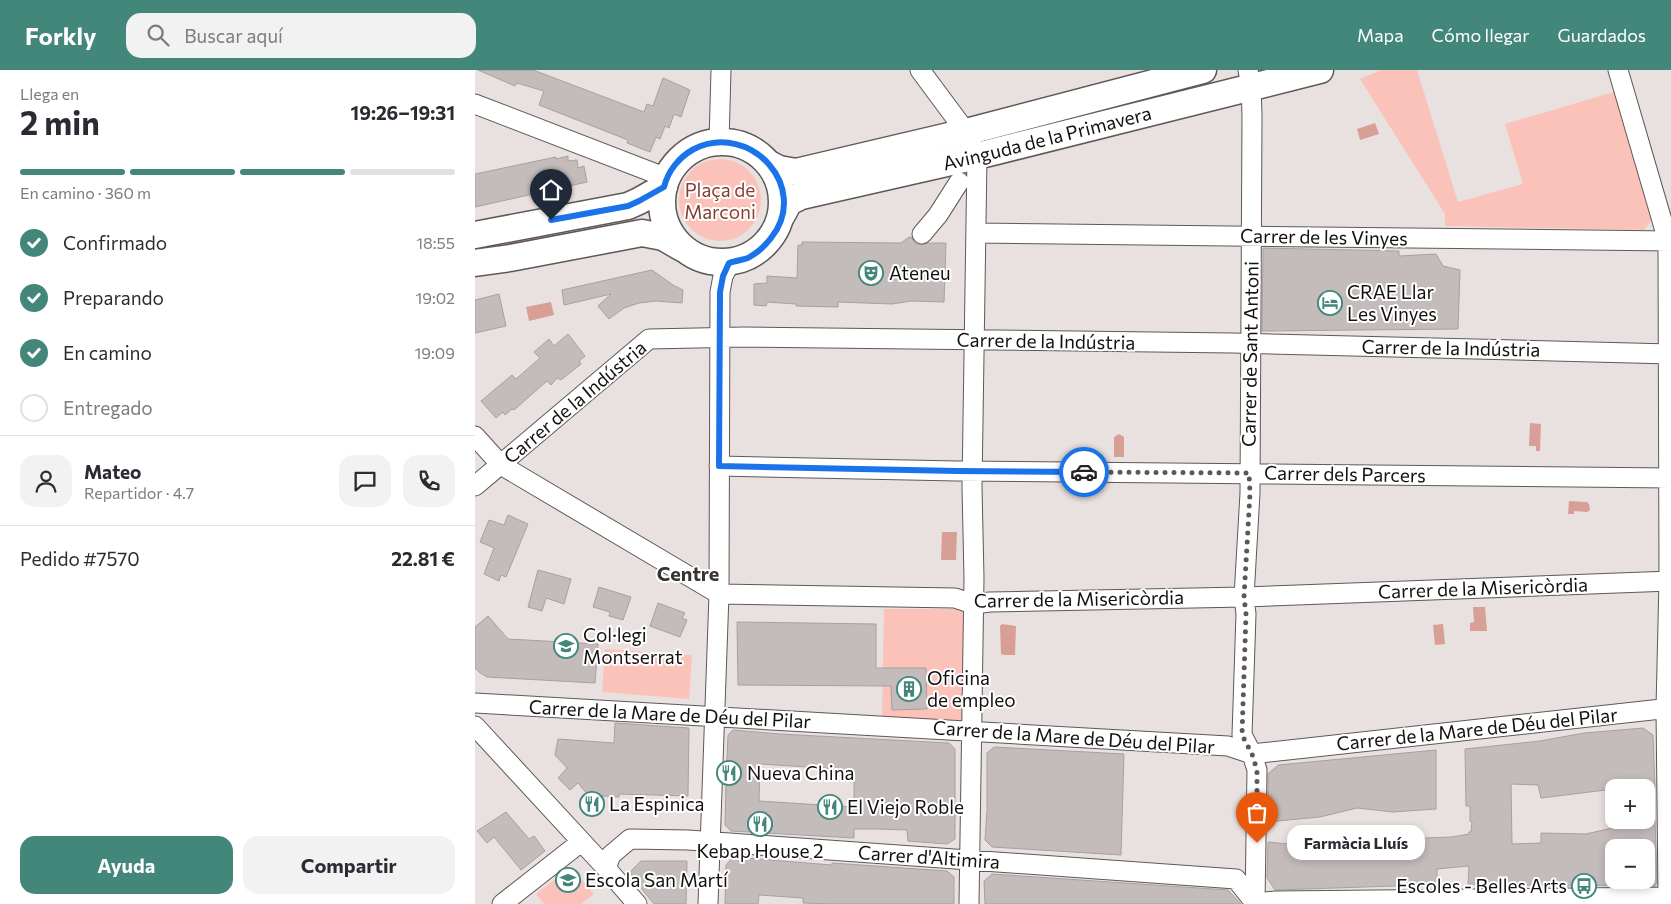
<!DOCTYPE html>
<html lang="es">
<head>
<meta charset="utf-8">
<style>
	body { margin:0; font-family:Commissioner,sans-serif; background:#f2f2f3; color:#2b2b33; height:100vh; display:flex; flex-direction:column; font-size:19px; white-space:nowrap }
	* { box-sizing:border-box; margin:0 }
	p { font-size:16px; color:#7c7c81 }
	.icon { flex:none; width:28px; height:28px; fill:none; stroke:currentColor; stroke-width:2; stroke-linecap:round; stroke-linejoin:round }
	.map { position:relative; flex:1; overflow:hidden }
	.details { display:flex; flex-direction:column; background:#fff; width:475px }
	.details>* { flex:none }
	.controls { position:absolute; left:1130px; top:709px; display:grid; gap:10px }
	.controls a { display:grid; place-items:center; width:50px; height:50px; border-radius:10px; background:#fff; box-shadow:0 2px 8px #0003; font-size:25px }
	.pin { position:absolute; display:grid; place-items:center; width:42px; height:42px; color:#fff; margin:-51px -21px; border-radius:50% 50% 50% 0; rotate:-45deg; box-shadow:0 0 5px #0007 }
	.pin .icon { rotate:45deg }
	.courier { position:absolute; display:grid; place-items:center; width:50px; height:50px; margin:-25px; border:4px solid #1a73e8; border-radius:50%; background:#fff; color:#222; box-shadow:0 1px 6px #0007 }
	.bubble { position:absolute; height:35px; border-radius:15px; background:#fff; box-shadow:0 2px 8px #0003; font-size:16px; font-weight:700; line-height:35px; text-align:center }
	.head em { font-style:normal; font-weight:700 }
	.head div { display:flex; flex-direction:column-reverse }
	.head { display:flex; align-items:center; justify-content:space-between; height:85px; padding:0 20px }
	h1 { font-size:32px; font-weight:700; line-height:38px }
	.bar { display:grid; grid-template-columns:repeat(4,1fr); gap:8px 5px; align-content:center; height:60px; padding:0 20px }
	.bar i { height:6px; border-radius:4px; background:#e1e1e2 }
	.bar .on { background:#43877b }
	.bar p { grid-column:span 4 }
	.line { display:flex; align-items:center; gap:12px; padding:0 20px; border-top:1px solid #e1e1e2 }
	.line div { flex:1 }
	.round { display:grid; place-items:center; flex:none; width:52px; height:52px; border-radius:15px; background:#f2f2f3 }
	ol { padding:0 20px; list-style:none }
	li { display:flex; align-items:center; gap:15px; height:55px }
	li p { margin-inline-start:auto }
	li .icon { padding:5px; border-radius:50%; background:#43877b; color:#fff; stroke-width:4 }
	li:last-child { color:#7c7c81 }
	li i { width:28px; height:28px; border:2px solid #e1e1e2; border-radius:50% }
	.cta { display:flex; gap:10px; margin-top:auto; padding:10px 20px }
	.cta a { flex:1; height:58px; border-radius:15px; background:#43877b; color:#fff; font-size:20px; font-weight:700; line-height:58px; text-align:center }
	.cta a+a { background:#f2f2f3; color:#2b2b33 }
	header { display:flex; align-items:center; gap:30px; box-sizing:border-box; height:70px; padding:0 25px; background:#43877b; color:#fff }
	header strong { font-size:24px }
	nav { display:flex; gap:28px; margin-inline-start:auto; font-size:18px }
	.search { width:350px; height:45px; background:#f2f2f3; display:flex; align-items:center; gap:12px; box-sizing:border-box; padding:0 18px; border-radius:15px; color:#7c7c81; font-size:19px }
	main { display:flex; flex:1; min-height:0 }
	.map>svg:first-child { display:block }
</style>
</head>
<body>
<header>
<strong>Forkly</strong>
<div class="search"><svg class="icon" aria-label="search" viewBox="0 0 24 24"><circle cx="10" cy="10" r="6"/><path d="M15 15l6 6"/></svg>Buscar aquí</div>
<nav><a>Mapa</a><a>Cómo llegar</a><a>Guardados</a></nav>
</header>
<main>
<section class="details">
<div class="head"><div><h1>2 min</h1><p>Llega en</p></div><em>19:26–19:31</em></div>
<div class="bar"><i class="on"></i><i class="on"></i><i class="on"></i><i></i><p>En camino · 360 m</p></div>
<ol>
<li><svg class="icon" aria-label="check" viewBox="0 0 24 24"><path d="M5 12l5 5 9-10"/></svg>Confirmado<p>18:55</p></li>
<li><svg class="icon" aria-label="check" viewBox="0 0 24 24"><path d="M5 12l5 5 9-10"/></svg>Preparando<p>19:02</p></li>
<li><svg class="icon" aria-label="check" viewBox="0 0 24 24"><path d="M5 12l5 5 9-10"/></svg>En camino<p>19:09</p></li>
<li><i></i>Entregado</li>
</ol>
<div class="line" style="height:90px"><a class="round"><svg class="icon" aria-label="person" viewBox="0 0 24 24"><circle cx="12" cy="8" r="4"/><path d="M4 21q1-7 8-7t8 7"/></svg></a><div><b>Mateo</b><p>Repartidor · 4.7</p></div><a class="round"><svg class="icon" aria-label="chat" viewBox="0 0 24 24"><path d="M4 5h16v11H9l-5 4z"/></svg></a><a class="round"><svg class="icon" aria-label="phone" viewBox="0 0 24 24"><path d="M5 4h4l2 5-3 2q2 4 5 5l2-3 5 2v4C11 20 4 13 5 4z"/></svg></a></div>
<div class="line" style="height:65px"><div>Pedido #7570</div><b>22.81 €</b></div>
<div class="cta"><a>Ayuda</a><a>Compartir</a></div>
</section>
<div class="map">
<svg width="1196" height="834" viewBox="0 0 1196 834">
	<rect width="100%" height="100%" fill="#e9e1e0"/>
	<path fill="#fbc2ba" d="M906 0H942L983 132 1048 114 1030 54 1142 21 1178 148 1169 160 970 156V144L885 9Z
		M204 130a41 41 0 1 1 82 0a41 41 0 1 1-82 0Z
		M147 153 148 157 0 185V179Z
		M409 539H488L489 653 407 650Z
		M130 579 217 585 214 629 127 622Z
		M96 797 119 824 106 834H69L61 824Z"/>
	<path fill="#d89f97" d="M900 53 904 64 885 70 882 59Z
		M76 232 79 245 54 251 51 237Z
		M1055 353 1066 354 1065 381H1061V376H1054Z
		M644 364 649 367V387H639V367Z
		M1094 431 1112 432 1114 434 1115 440 1112 442 1099 441V444H1093Z
		M467 462H482L481 490H466Z
		M998 537H1010L1012 561H995V553L999 552Z
		M527 554 541 556 540 585H529L526 584 525 556Z
		M968 554 970 574 960 575 958 555Z"/>
	<path fill="#c4bcbb" stroke="#a8a09f" fill-rule="evenodd" d="M3 0H58L169 42 172 34 178 36 188 8 215 20 206 47 199 44 194 58 190 56 185 69 181 67 175 82 152 73 153 70 64 35 69 21 42 13 40 16Z
		M93 86V91L102 90 103 98 109 96 112 112 0 137V104L81 87V89Z
		M434 167H436L440 173 446 175 453 173H471L469 232 436 231 417 234 363 232V237L321 236V234L292 232 291 236 279 235V214L292 213V206L322 208 323 175H327V172L426 173Z
		M788 178 924 181V186L961 184 968 196 985 200 983 259 787 261Z
		M177 200 198 215 208 220 207 233 181 231 164 233 149 238 134 249 123 236 136 224 89 235 87 220Z
		M24 224 31 256 0 263V230Z
		M93 264 110 286 104 291 106 294 86 310 82 308 76 315 72 311 39 340 37 339 30 345 28 342 21 348 6 331 37 305 41 309 65 288 59 282 74 269 79 276Z
		M33 445 53 454 31 507 26 505 24 511 9 504 19 478 5 472 14 450 29 455Z
		M63 500 96 509 89 534 71 528 67 541 53 537Z
		M124 517 156 527 148 550 134 546 135 542 118 537Z
		M183 533 210 543 207 548 212 550 205 567 175 556Z
		M13 546 33 569 123 574 120 613 12 607 4 602 0 598V557Z
		M262 552 401 554V598H451L452 639 417 640 416 616 263 615Z
		M140 653 214 658 213 726 144 724V727L113 725 103 713 95 720 83 708 92 698 80 685 83 669 139 673Z
		M1168 658 1178 665 1180 718H1139V719L1066 728 1063 715 1036 714 1037 774 1066 773V763L1111 764 1137 758V750H1180L1182 812 1180 816H1171V778H1139V815L1109 816 993 814 994 796 962 799V816H919L802 820H800L792 808 793 772 845 777V766H870L871 769 909 767 911 772 920 769 977 767 994 764V762H996L997 752 995 751V736H991L990 679 1065 671 1109 663Z
		M258 660 305 664 474 673 480 679V769L472 774 433 771 432 760 402 759H379V768L256 761 250 755 251 711 253 665ZM285 694 379 700V737L284 731Z
		M519 677 649 684 646 785 517 777 510 770 512 741V683Z
		M961 680V739L918 742 882 738 845 747 793 752V704L803 695Z
		M31 742 54 769 59 766 70 781 46 800 19 767 12 773 2 761Z
		M258 787 357 795V793L472 801 479 807V834H357L328 833V828L284 825 283 834H250L251 795Z
		M166 791H212L211 834H179L154 803Z
		M517 804 753 820 766 834H510L509 811Z"/>
	<g fill="none" stroke-linecap="round" stroke-linejoin="round">
		<defs>
			<path id="street" d="M445 0 491 62 502 86 497 417 499 508 494 834
				M773 0 776 16 777 46 775 423 769 527 771 544 767 665 777 684 782 700 780 834
				M1143 0 1193 171 1194 511 1191 638 1193 827
				M0 34 192 108
				M244 72 246 0
				M502 163 1196 171
				M447 164 463 145 484 112
				M0 366 26 395 244 524 480 528 498 534 515 532 769 527 1196 511
				M244 396 482 401 1196 408
				M0 416 174 269 269 267 757 273 1196 284
				M0 633 753 676 777 684 1196 638
				M0 656 131 798 162 834
				M131 798 136 785 155 769 213 770 761 809 780 833 801 831 1196 827
				M27 834 106 772
				M233 834 244 524 245 222 248 206 255 193"/>
			<g id="secondary">
				<circle cx="247" cy="132" r="60"/>
				<path d="M294 94 304 99 321 102 491 62 728 0"/>
				<path id="s1" d="M307 145 314 132 326 126 502 86 845 0"/>
				<path d="M0 165 153 136 164 131 189 117"/>
				<path d="M0 193 35 188 167 163 188 167 207 178"/>
			</g>
		</defs>
		<use href="#street" stroke="#5f5857" stroke-width="21"/>
		<use href="#secondary" stroke="#5f5857" stroke-width="29"/>
		<use href="#street" stroke="#fff" stroke-width="19"/>
		<use href="#secondary" stroke="#fff" stroke-width="26"/>
	</g>
	<g fill="none" stroke-linecap="round" stroke-linejoin="round">
		<path stroke="#5d5858" stroke-width="5" stroke-dasharray="0 9" d="M609 402 774 403 775 423 769 527 771 544 767 665 777 684 782 700V773"/>
		<path stroke="#1a73e8" stroke-width="6" d="M76 150 153 136 164 131 189 117C193 101 204 87 219 79 276 51 336 118 296 168 290 176 282 183 273 188 267 190 260 191 254 193L248 206 245 222 244 396 482 401 609 402"/>
	</g>
	<defs>
		<symbol id="theatre-ring" viewBox="-11 -11 22 22"><circle r="9.5" fill="#fff" stroke="#43877b" stroke-width="1.5"/><path d="M-5-5.5Q0-4 5-5.5V0Q5 5 0 6Q-5 5-5 0ZM-3.3-2.5H-1v1.5H-3.3ZM1-2.5H3.3v1.5H1ZM-2.8 1Q0 5.5 2.8 1Z" fill="#43877b"/></symbol>
		<symbol id="hotel-ring" viewBox="-11 -11 22 22"><circle r="9.5" fill="#fff" stroke="#43877b" stroke-width="1.5"/><path d="M-6-4.5h1.5V1H6V5H4.5V3h-9V5H-6ZM-4 0a1.8 1.8 0 1 1 3.6 0ZM.5 0V-2.5h3Q6-2.5 6 0Z" fill="#43877b"/></symbol>
		<symbol id="school-ring" viewBox="-11 -11 22 22"><circle r="9.5" fill="#fff" stroke="#43877b" stroke-width="1.5"/><path d="M0-5L7-2L0 1L-7-2ZM-4 1L0 2.5L4 1V4Q0 6-4 4Z" fill="#43877b"/></symbol>
		<symbol id="building-ring" viewBox="-11 -11 22 22"><circle r="9.5" fill="#fff" stroke="#43877b" stroke-width="1.5"/><path d="M-4-6H4V6H1V3H-1V6H-4ZM-2.5-4.3h1.7v1.8h-1.7ZM.8-4.3h1.7v1.8H.8ZM-2.5-1h1.7V.8h-1.7ZM.8-1h1.7V.8H.8Z" fill="#43877b"/></symbol>
		<symbol id="restaurant-ring" viewBox="-11 -11 22 22"><circle r="9.5" fill="#fff" stroke="#43877b" stroke-width="1.5"/><path d="M-5-6h1v4h1v-4h1v4h1v-4h1v5L-1.5 .5V6h-2V.5L-5-1ZM5-6V6H3V1.5H1.5Q1.5-4 5-6Z" fill="#43877b"/></symbol>
		<symbol id="bus-ring" viewBox="-11 -11 22 22"><circle r="9.5" fill="#fff" stroke="#43877b" stroke-width="1.5"/><path d="M-5-6H5V4H4V6H2V4H-2V6H-4V4H-5ZM-3.5-4V0h7V-4ZM-3.5 1.2v1.5H-2V1.2ZM2 1.2v1.5H3.5V1.2Z" fill="#43877b"/></symbol>
	</defs>
	<g fill-rule="evenodd">
		<use href="#theatre-ring" x="382" y="189" width="28" height="28"/>
		<use href="#hotel-ring" x="841" y="219" width="28" height="28"/>
		<use href="#school-ring" x="77" y="562" width="28" height="28"/>
		<use href="#building-ring" x="420" y="605" width="28" height="28"/>
		<use href="#restaurant-ring" x="240" y="689" width="28" height="28"/>
		<use href="#restaurant-ring" x="103" y="720" width="28" height="28"/>
		<use href="#restaurant-ring" x="341" y="723" width="28" height="28"/>
		<use href="#restaurant-ring" x="271" y="740" width="28" height="28"/>
		<use href="#school-ring" x="79" y="796" width="28" height="28"/>
		<use href="#bus-ring" x="1095" y="802" width="28" height="28"/>
	</g>
	<g text-anchor="middle" stroke-width="4" stroke-linejoin="round" paint-order="stroke">
		<g font-size="19" fill="#120f0f" stroke="#fff">
			<text dy="7" stroke="none"><textPath href="#s1" startOffset="281">Avinguda de la Primavera</textPath></text>
			<text transform="translate(849 167) rotate(1)" y="7">Carrer de les Vinyes</text>
			<text transform="translate(571 271) rotate(1)" y="7">Carrer de la Indústria</text>
			<text transform="translate(976 278) rotate(1)" y="7">Carrer de la Indústria</text>
			<text transform="translate(775 284) rotate(-89)" y="7">Carrer de Sant Antoni</text>
			<text transform="translate(100 332) rotate(-40)" y="7">Carrer de la Indústria</text>
			<text transform="translate(870 404) rotate(1)" y="7">Carrer dels Parcers</text>
			<text transform="translate(1008 518) rotate(-2)" y="7">Carrer de la Misericòrdia</text>
			<text transform="translate(604 529) rotate(-1)" y="7">Carrer de la Misericòrdia</text>
			<text transform="translate(195 644) rotate(3)" y="7">Carrer de la Mare de Déu del Pilar</text>
			<text transform="translate(1002 659) rotate(-6)" y="7">Carrer de la Mare de Déu del Pilar</text>
			<text transform="translate(599 667) rotate(4)" y="7">Carrer de la Mare de Déu del Pilar</text>
			<text transform="translate(454 787) rotate(4)" y="7">Carrer d'Altimira</text>
		</g>
		<g font-size="19" fill="#853e36" stroke="#fff">
			<text x="245" y="127">Plaça de<tspan x="245" dy="22">Marconi</tspan></text>
		</g>
		<g font-size="19" fill="#120f0f" stroke="#fff" text-anchor="start">
			<text x="414" y="210">Ateneu</text>
			<text x="872" y="229">CRAE Llar<tspan x="872" dy="22">Les Vinyes</tspan></text>
			<text x="108" y="572">Col·legi<tspan x="108" dy="22">Montserrat</tspan></text>
			<text x="452" y="615">Oficina<tspan x="452" dy="22">de empleo</tspan></text>
			<text x="272" y="710">Nueva China</text>
			<text x="134" y="741">La Espinica</text>
			<text x="372" y="744">El Viejo Roble</text>
			<text x="285" y="788" text-anchor="middle">Kebap House 2</text>
			<text x="110" y="817">Escola San Martí</text>
			<text x="1092" y="823" text-anchor="end">Escoles - Belles Arts</text>
		</g>
		<g font-size="20" font-weight="bold" fill="#393332" stroke="#fff">
			<text x="213" y="511">Centre</text>
		</g>
	</g>
</svg>
<div class="controls">
<a>+</a>
<a>−</a>
</div>
<div class="pin" style="left:782px;top:773px;background:#ea580c"><svg class="icon" aria-label="bag" viewBox="0 0 24 24"><path d="M5 8h14l-1 12H6zM9 8a3 3 0 0 1 6 0"/></svg></div>
<div class="pin" style="left:76px;top:150px;background:#1f2937"><svg class="icon" aria-label="home" viewBox="0 0 24 24"><path d="M3 11l9-7 9 7M6 9v11h12V9"/></svg></div>
<div class="courier" style="left:609px;top:402px"><svg class="icon" aria-label="car" viewBox="0 0 24 24"><path d="M5 17H2v-5l4-1 3-4h7l3 4 3 1v5h-3M9 17h6M6 11h13"/><circle cx="7" cy="17" r="2"/><circle cx="17" cy="17" r="2"/></svg></div>
<div class="bubble" style="left:812px;top:755px;width:138px">Farmàcia Lluís</div>
</div>
</main>
</body>
</html>
